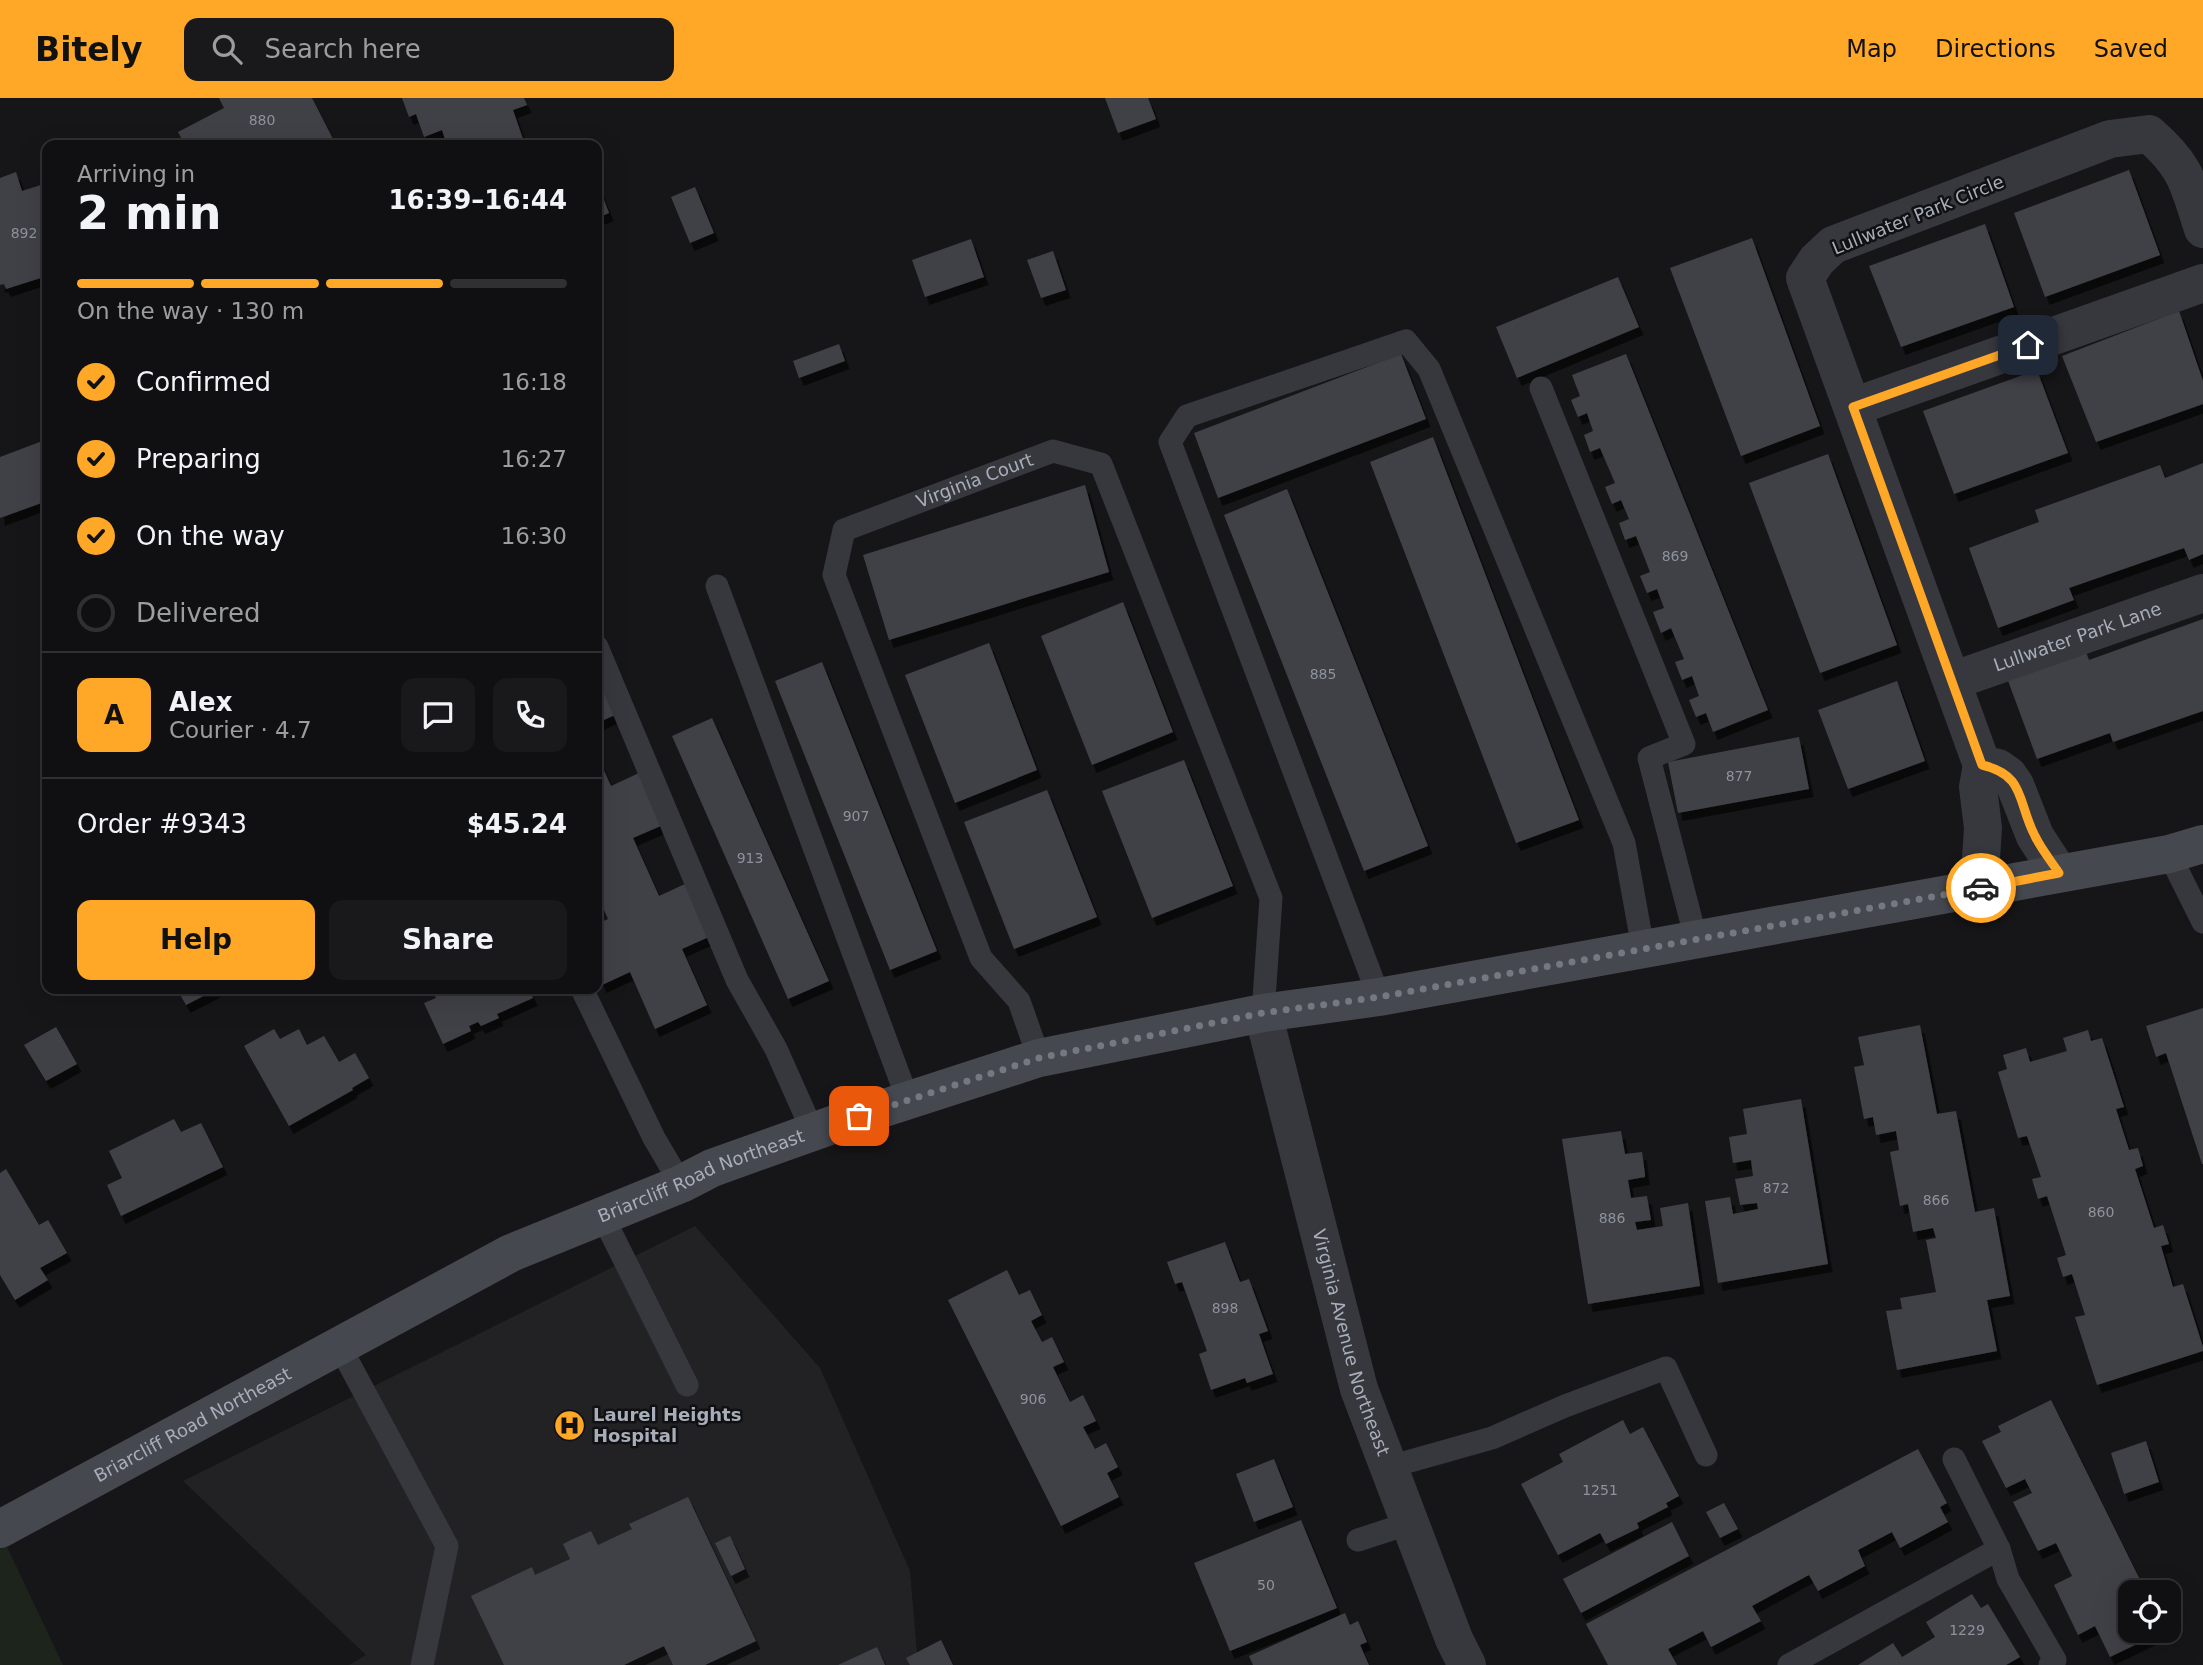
<!DOCTYPE html>
<html lang="en">
<head>
<meta charset="utf-8">
<style>
	body { margin:0; font-family:"DejaVu Sans",sans-serif; background:#19191b; color:#f1f3f6; height:100vh; display:flex; flex-direction:column; font-size:26px; white-space:nowrap }
	* { box-sizing:border-box; margin:0 }
	p { font-size:23px; color:#9c9d9f }
	.icon { flex:none; width:38px; height:38px; fill:none; stroke:currentColor; stroke-width:2; stroke-linecap:round; stroke-linejoin:round }
	.map { position:relative; flex:1; overflow:hidden }
	.panel { position:absolute; left:42px; top:42px; width:560px; height:854px; display:flex; flex-direction:column; background:#101012; border-radius:14px; box-shadow:0 7px 28px #0002,0 0 0 2px #303032 }
	.panel>* { flex:none }
	.buttons { position:absolute; left:2118px; top:1482px; display:grid; gap:14px }
	.buttons a { display:grid; place-items:center; width:63px; height:63px; border-radius:14px; background:#101012; box-shadow:0 7px 28px #0002,0 0 0 2px #303032; font-size:35px }
	.pin { position:absolute; display:grid; place-items:center; width:60px; height:60px; color:#fff; margin:-30px; border-radius:14px; box-shadow:0 4px 10px #0006 }
	.courier { position:absolute; display:grid; place-items:center; width:70px; height:70px; margin:-35px; border:5px solid #ffa727; border-radius:50%; background:#fff; color:#222; box-shadow:0 2px 9px #0007 }
	.headline em { font-style:normal; font-weight:700 }
	.headline div { display:flex; flex-direction:column-reverse }
	.headline { display:flex; align-items:center; justify-content:space-between; height:119px; padding:0 35px }
	h1 { font-size:46px; font-weight:700; line-height:52px }
	.bar { display:grid; grid-template-columns:repeat(4,1fr); gap:10px 7px; align-content:center; height:84px; padding:0 35px }
	.bar i { height:9px; border-radius:5px; background:#303032 }
	.bar .selected { background:#ffa727 }
	.bar p { grid-column:span 4 }
	.line { display:flex; align-items:center; gap:18px; padding:0 35px; border-top:2px solid #303032 }
	.line div { flex:1 }
	.round { display:grid; place-items:center; flex:none; width:74px; height:74px; border-radius:14px; background:#19191b }
	ol { padding:0 35px; list-style:none }
	li { display:flex; align-items:center; gap:21px; height:77px }
	li p { margin-inline-start:auto }
	li .icon { padding:7px; border-radius:50%; background:#ffa727; color:#111; stroke-width:4 }
	li:last-child { color:#9c9d9f }
	li i { width:38px; height:38px; border:4px solid #303032; border-radius:50% }
	.action { display:flex; gap:14px; margin-top:auto; padding:14px 35px }
	.action a { flex:1; height:80px; border-radius:14px; background:#ffa727; color:#111; font-size:28px; font-weight:700; line-height:80px; text-align:center }
	.action a+a { background:#19191b; color:#f1f3f6 }
	header { display:flex; align-items:center; gap:42px; box-sizing:border-box; height:98px; padding:0 35px; background:#ffa727; color:#111 }
	header strong { font-size:33px }
	nav { display:flex; gap:38px; margin-inline-start:auto; font-size:24px }
	.search { width:490px; height:63px; background:#19191b; display:flex; align-items:center; gap:18px; box-sizing:border-box; padding:0 24px; border-radius:14px; color:#9c9d9f; font-size:26px }
	.map>svg:first-child { display:block }
</style>
</head>
<body>
<header>
<strong>Bitely</strong>
<div class="search"><svg class="icon" aria-label="search" viewBox="0 0 24 24"><circle cx="10" cy="10" r="6"/><path d="M15 15l6 6"/></svg>Search here</div>
<nav><a>Map</a><a>Directions</a><a>Saved</a></nav>
</header>
<div class="map">
<svg width="2203" height="1567" viewBox="0 0 2203 1567">
	<defs>
		<filter id="shadow"><feDropShadow dx="4.5" dy="8" stdDeviation="0" flood-color="#0009"/></filter>
	</defs>
	<rect width="100%" height="100%" fill="#161618"/>
	<path fill="#222225" d="M695 1128 820 1270 910 1473 918 1567H349L366 1557 183 1383Z"/>
	<path fill="#1c241c" d="M0 1436H1L63 1567H0Z"/>
	<path fill="#404146" filter="url(#shadow)" d="M219 0H312L334 43 326 47H185L178 34 224 10Z
		M402 0H524L527 7 513 12 523 41 505 47H447L442 32 424 39 416 16 409 19Z
		M1105 0H1148L1156 21 1118 35Z
		M2129 72 2160 157 2045 199 2014 115Z
		M16 74 22 93 47 85V178L6 191 4 186 0 187V80Z
		M597 84 609 115 597 120Z
		M695 89 714 135 690 145 671 99Z
		M1985 126 2014 209 1901 249 1869 168Z
		M1752 140 1820 328 1741 358 1670 170Z
		M971 141 984 179 925 199 912 162Z
		M1053 153 1066 192 1041 200 1027 162Z
		M1618 179 1639 229 1517 280 1496 229Z
		M2179 213 2203 283V306L2096 344 2062 258Z
		M839 246 845 263 799 280 793 263Z
		M1401 256 1426 321 1218 400 1194 335Z
		M1626 256 1768 612 1713 634 1706 615 1696 619 1689 602 1699 598 1692 578 1682 582 1675 564 1684 561 1671 530 1661 535 1653 514 1664 510 1657 491 1647 495 1640 478 1650 474 1636 438 1625 442 1619 425 1629 421 1621 402 1612 406 1605 389 1615 385 1600 350 1590 354 1584 337 1593 333 1587 315 1578 319 1571 302 1580 298 1572 277Z
		M2037 272 2068 355 1954 396 1923 313Z
		M1433 339 1579 722 1516 745 1370 364Z
		M45 342 47 349V403L0 420V359Z
		M1828 356 1897 547 1820 575 1749 385Z
		M2203 365V456L2189 462 2184 450 2069 490 2074 502 1998 530 1969 450 2039 424 2035 412 2160 367 2165 380Z
		M1085 387 1109 474 889 542 863 457Z
		M1287 391 1428 748 1364 773 1224 417Z
		M1123 504 1173 634 1092 667 1041 538Z
		M2203 521V613L2113 644 2110 635 2037 661 2007 580 2086 554 2089 562Z
		M989 545 1037 672 955 705 905 577Z
		M822 564 937 853 890 872 775 583Z
		M597 577 615 617 597 625Z
		M1897 583 1925 663 1848 691 1818 612Z
		M712 620 829 883 788 901 672 638Z
		M1799 639 1809 691 1678 715 1668 664Z
		M597 657 611 688 639 675 663 727 633 740 659 798 687 785 711 838 682 851 707 907 655 931 630 874 602 887 597 875V826L608 821 597 796Z
		M1184 662 1233 788 1152 820 1102 693Z
		M1047 692 1097 819 1014 851 964 724Z
		M177 891H217L186 907Z
		M432 891H529L533 900 497 916 499 920 481 928 478 924 469 928 471 933 443 946 424 905 436 900Z
		M2203 910V1066H2202L2166 955 2156 959 2146 928Z
		M1920 927 1937 1016 1956 1013 1975 1114 1994 1110 2010 1198 1987 1202 1997 1253 1897 1272 1886 1213 1902 1211 1900 1200 1936 1194 1926 1142 1936 1140 1933 1130 1913 1134 1908 1106 1900 1108 1890 1054 1899 1052 1896 1033 1876 1037 1873 1019 1864 1021 1854 969 1864 967 1858 939Z
		M56 929 77 966 46 983 24 947Z
		M274 931 280 941 299 931 307 947 324 938 339 964 355 955 369 980 352 990 353 992 289 1028 244 948Z
		M2088 932 2091 943 2102 940 2124 1009 2116 1011 2129 1052 2138 1050 2143 1068 2135 1071 2154 1130 2163 1127 2169 1146 2161 1148 2173 1189 2183 1186 2203 1249V1253L2097 1287 2075 1219 2085 1217 2072 1176 2063 1179 2057 1160 2066 1157 2047 1098 2038 1101 2032 1081 2041 1079 2027 1038 2018 1040 1998 974 2007 971 2003 957 2026 950 2030 964 2067 953 2063 940Z
		M1801 1001 1828 1166 1718 1185 1705 1103 1730 1099 1733 1116 1758 1111 1757 1105 1740 1107 1735 1081 1753 1078 1751 1062 1733 1065 1729 1039 1747 1036 1743 1011Z
		M174 1021 181 1034 201 1025 223 1069 121 1118 107 1087 122 1080 109 1053Z
		M1621 1033 1625 1056 1642 1054 1645 1076V1079L1628 1082 1631 1100 1647 1098 1651 1122 1635 1124 1637 1132 1663 1128 1660 1110 1688 1105 1700 1188 1588 1206 1562 1041Z
		M6 1071 39 1127 48 1122 67 1155 40 1170 48 1182 15 1202 0 1177V1075Z
		M1225 1144 1240 1184 1249 1181 1268 1233 1259 1236 1273 1276 1247 1285 1245 1280 1211 1292 1199 1256 1207 1253 1182 1184 1175 1186 1167 1164Z
		M1007 1172 1019 1197 1030 1192 1042 1217 1031 1223 1042 1244 1052 1239 1064 1264 1053 1269 1070 1304 1083 1297 1096 1323 1083 1329 1095 1351 1106 1345 1118 1369 1107 1375 1119 1399 1061 1428 948 1202Z
		M2051 1302 2146 1494H2130V1533H2164L2110 1559 2095 1528 2078 1537 2054 1487 2072 1478 2056 1445 2038 1453 2013 1404 2032 1395 2025 1381 2006 1390 1982 1343 2001 1334 1998 1328Z
		M1623 1322 1630 1336 1643 1329 1679 1398 1666 1405 1668 1409 1637 1425 1639 1430 1606 1446 1600 1435 1558 1457 1521 1386 1563 1364 1559 1356Z
		M2146 1343 2159 1384 2124 1396 2111 1355Z
		M1918 1351 1947 1405 1940 1409 1948 1424 1900 1450 1892 1434 1858 1452 1865 1468 1818 1493 1809 1477 1752 1508 1761 1523 1711 1549 1703 1533 1668 1551 1677 1567H1608L1586 1526Z
		M1274 1361 1293 1409 1254 1424 1236 1376Z
		M688 1399 756 1543 705 1567H673L664 1548 624 1567H504L471 1498 532 1469 535 1477 570 1461 563 1446 571 1442 591 1433 598 1447 632 1431 629 1426Z
		M1724 1405 1738 1431 1720 1440 1706 1414Z
		M1301 1422 1337 1510 1230 1553 1194 1465Z
		M1672 1424 1689 1458 1581 1515 1563 1481Z
		M730 1438 745 1471 731 1478 715 1445Z
		M1972 1496 1981 1510 1988 1506 2020 1559 2006 1567H1858L1893 1545 1902 1559 1935 1539 1926 1524Z
		M1345 1515 1350 1527 1358 1523 1367 1544 1360 1547 1369 1567H1253L1249 1558Z
		M941 1542 953 1567H910L906 1560Z
		M877 1549 885 1567H838Z"/>
	<g fill="none" stroke-linecap="round" stroke-linejoin="round">
		<g stroke="#37383e" stroke-width="23">
			<path d="M1541 290 1684 646 1649 660 1696 841"/>
			<path d="M717 488 908 1002"/>
			<path d="M597 549 737 882 776 951 813 1034"/>
			<path d="M2169 756 2203 824"/>
			<path d="M582 891 654 1040 681 1086"/>
			<path d="M1379 899 1170 344 1187 318 1406 243 1429 271 1624 745 1643 850"/>
			<path id="s1" d="M1039 960 1019 903 981 860 834 477 844 432 1053 353 1101 366 1271 800 1263 915"/>
			<path d="M602 1117 687 1287"/>
			<path d="M339 1247 447 1448 422 1567"/>
			<path d="M1954 1361 1999 1451 2008 1481 2055 1562 2050 1567"/>
			<path d="M1389 1369 1492 1340 1565 1308 1666 1270 1706 1357"/>
			<path d="M1358 1442 1410 1425"/>
			<path d="M1789 1567 1999 1451"/>
		</g>
		<g stroke="#37383e" stroke-width="38">
			<path d="M1853 309 2203 185"/>
			<path id="s2" d="M1952 583 2203 495"/>
			<path d="M2059 775 2035 738 2015 687 2008 677 1998 670 1982 667 1805 180 1817 162 1833 147 2110 41 2149 36C2187 69 2188 85 2203 131"/>
			<path d="M1979 790 1983 730 1978 689 1982 667"/>
			<path id="s3" d="M1263 915 1359 1291 1454 1541 1467 1567"/>
		</g>
		<path stroke="#45484e" stroke-width="38" id="s4" d="M0 1431 511 1155 681 1086 712 1070 835 1026 1039 960 1263 915 1379 899 2169 756 2203 746"/>
	</g>
	<g fill="none" stroke-linecap="round" stroke-linejoin="round">
		<path stroke="#747981" stroke-width="7" stroke-dasharray="0 12.6" d="M859 1018 1039 960 1139 940 1263 915 1379 899 1981 790"/>
		<path stroke="#ffa727" stroke-width="9" d="M1981 790 2059 775C2051 763 2041 751 2035 738 2017 704 2026 677 1982 667L1853 309 2028 247"/>
	</g>
	<defs>
		<symbol id="hospital-disc" viewBox="-11 -11 22 22"><circle r="9.5" fill="#ffa727" stroke="#111113"/><path d="M-5-5h3v3.5h4V-5h3V5h-3V1.5h-4V5h-3Z" fill="#111"/></symbol>
	</defs>
	<g fill-rule="evenodd">
		<use href="#hospital-disc" x="552" y="1310" width="35" height="35"/>
	</g>
	<g text-anchor="middle" stroke-width="5" stroke-linejoin="round" paint-order="stroke">
		<g font-size="14" fill="#8d939d">
			<text x="262" y="27">880</text>
			<text x="24" y="140">892</text>
			<text x="1675" y="463">869</text>
			<text x="1323" y="581">885</text>
			<text x="1739" y="683">877</text>
			<text x="856" y="723">907</text>
			<text x="750" y="765">913</text>
			<text x="1776" y="1095">872</text>
			<text x="1936" y="1107">866</text>
			<text x="2101" y="1119">860</text>
			<text x="1612" y="1125">886</text>
			<text x="1225" y="1215">898</text>
			<text x="1033" y="1306">906</text>
			<text x="1600" y="1397">1251</text>
			<text x="1266" y="1492">50</text>
			<text x="1967" y="1537">1229</text>
		</g>
		<g font-size="18" fill="#a7aeba" stroke="#111113">
			<text transform="translate(1918 117) rotate(-22)" y="6">Lullwater Park Circle</text>
			<text dy="6" stroke="none"><textPath href="#s1" startOffset="714">Virginia Court</textPath></text>
			<text dy="6" stroke="none"><textPath href="#s2" startOffset="133">Lullwater Park Lane</textPath></text>
			<text dy="6" stroke="none"><textPath href="#s4" startOffset="786">Briarcliff Road Northeast</textPath></text>
			<text dy="6" stroke="none"><textPath href="#s3" startOffset="341">Virginia Avenue Northeast</textPath></text>
			<text dy="6" stroke="none"><textPath href="#s4" startOffset="219">Briarcliff Road Northeast</textPath></text>
		</g>
		<g font-size="18" font-weight="bold" fill="#a7aeba" stroke="#111113" text-anchor="start">
			<text x="593" y="1323">Laurel Heights<tspan x="593" dy="21">Hospital</tspan></text>
		</g>
	</g>
</svg>
<div class="buttons">
<a><svg class="icon" aria-label="locate" viewBox="0 0 24 24"><circle cx="12" cy="12" r="6"/><path d="M12 2v4M12 18v4M2 12h4M18 12h4"/></svg></a>
</div>
<div class="pin" style="left:859px;top:1018px;background:#ea580c"><svg class="icon" aria-label="bag" viewBox="0 0 24 24"><path d="M5 8h14l-1 12H6zM9 8a3 3 0 0 1 6 0"/></svg></div>
<div class="pin" style="left:2028px;top:247px;background:#1f2937"><svg class="icon" aria-label="home" viewBox="0 0 24 24"><path d="M3 11l9-7 9 7M6 9v11h12V9"/></svg></div>
<div class="courier" style="left:1981px;top:790px"><svg class="icon" aria-label="car" viewBox="0 0 24 24"><path d="M5 17H2v-5l4-1 3-4h7l3 4 3 1v5h-3M9 17h6M6 11h13"/><circle cx="7" cy="17" r="2"/><circle cx="17" cy="17" r="2"/></svg></div>
<section class="panel">
<div class="headline"><div><h1>2 min</h1><p>Arriving in</p></div><em>16:39–16:44</em></div>
<div class="bar"><i class="selected"></i><i class="selected"></i><i class="selected"></i><i></i><p>On the way · 130 m</p></div>
<ol>
<li><svg class="icon" aria-label="check" viewBox="0 0 24 24"><path d="M5 12l5 5 9-10"/></svg>Confirmed<p>16:18</p></li>
<li><svg class="icon" aria-label="check" viewBox="0 0 24 24"><path d="M5 12l5 5 9-10"/></svg>Preparing<p>16:27</p></li>
<li><svg class="icon" aria-label="check" viewBox="0 0 24 24"><path d="M5 12l5 5 9-10"/></svg>On the way<p>16:30</p></li>
<li><i></i>Delivered</li>
</ol>
<div class="line" style="height:126px"><b class="round" style="background:#ffa727;color:#111">A</b><div><b>Alex</b><p>Courier · 4.7</p></div><a class="round"><svg class="icon" aria-label="chat" viewBox="0 0 24 24"><path d="M4 5h16v11H9l-5 4z"/></svg></a><a class="round"><svg class="icon" aria-label="phone" viewBox="0 0 24 24"><path d="M5 4h4l2 5-3 2q2 4 5 5l2-3 5 2v4C11 20 4 13 5 4z"/></svg></a></div>
<div class="line" style="height:91px"><div>Order #9343</div><b>$45.24</b></div>
<div class="action"><a>Help</a><a>Share</a></div>
</section>
</div>
</body>
</html>
